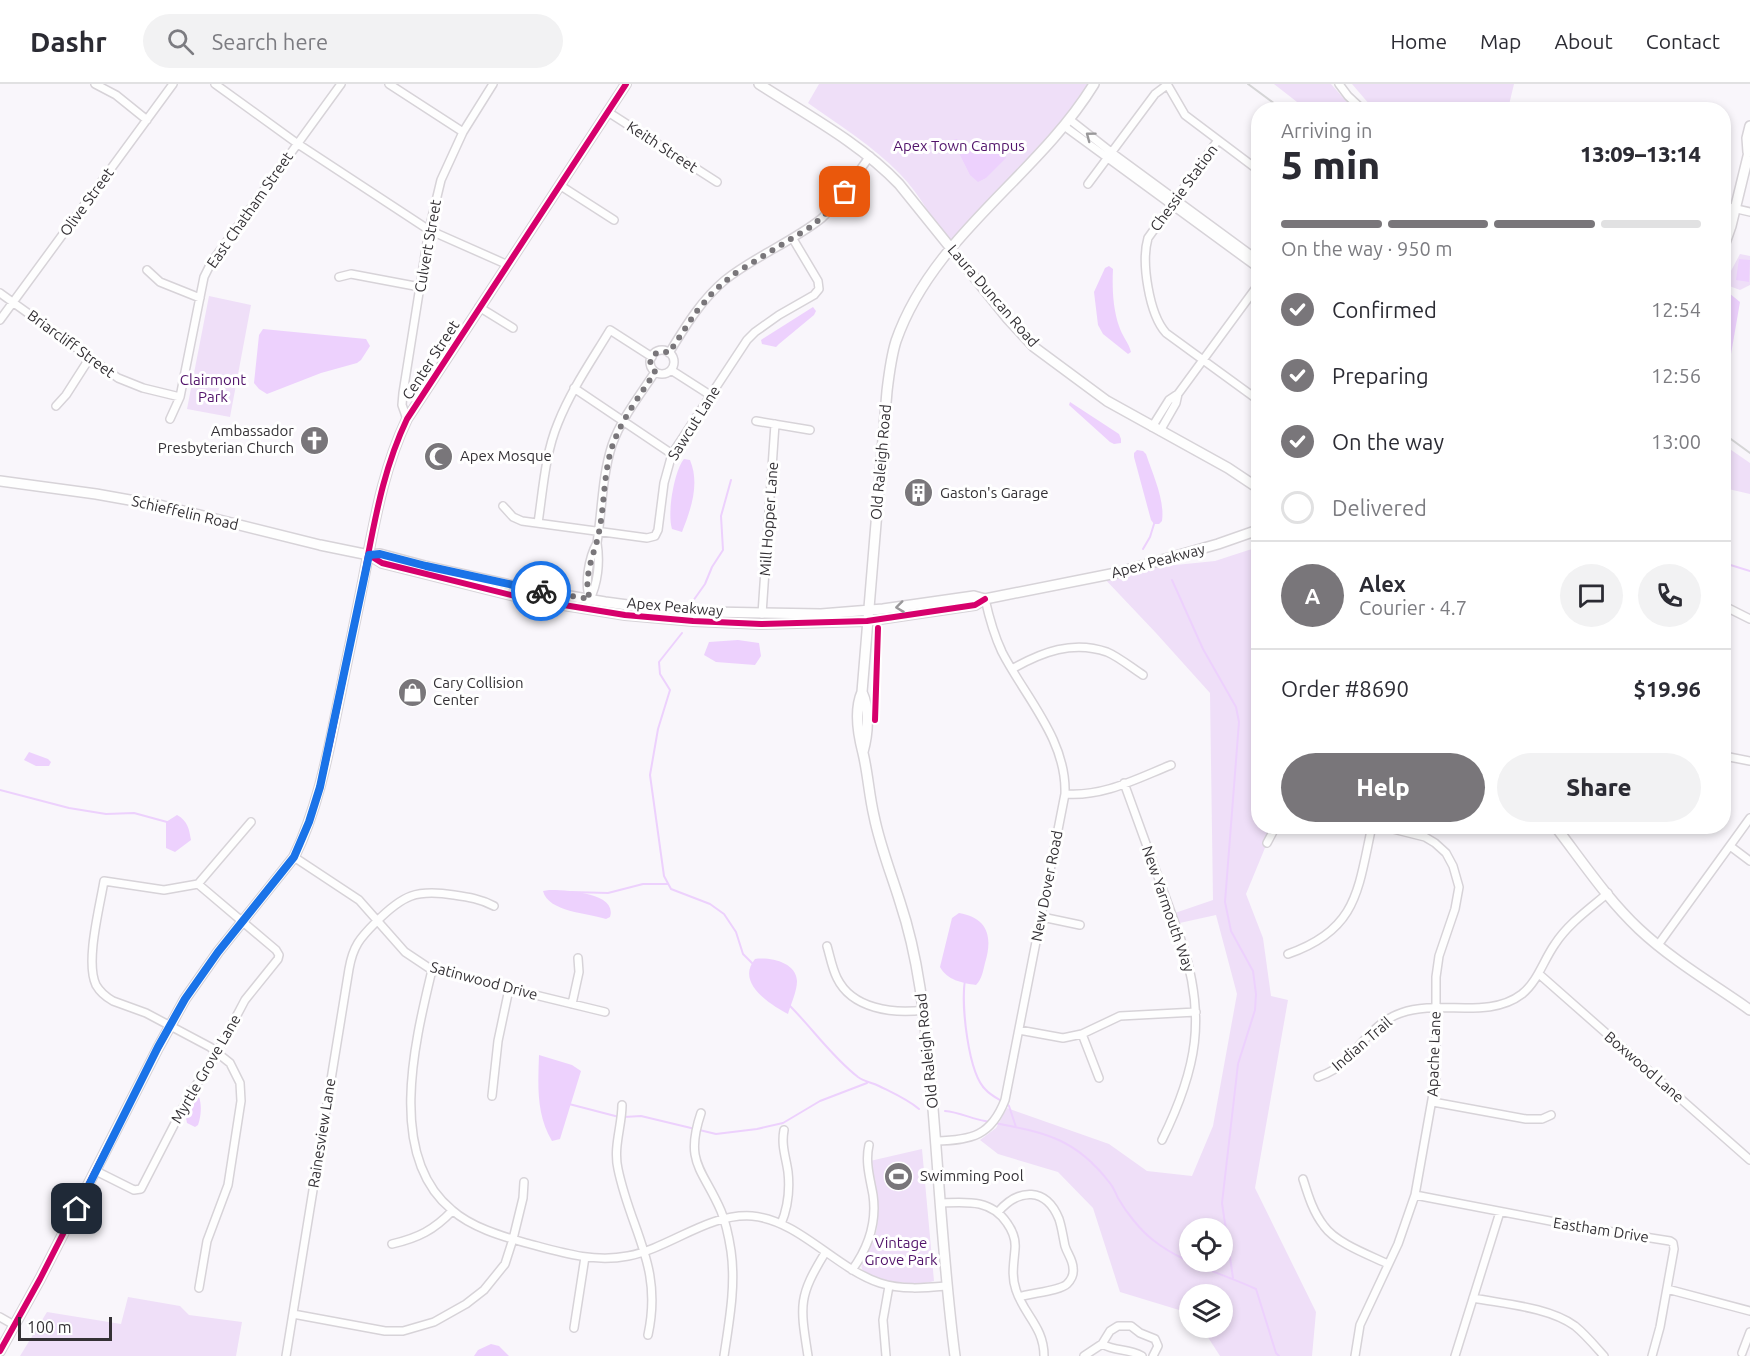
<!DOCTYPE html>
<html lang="en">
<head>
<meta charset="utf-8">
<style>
	body { margin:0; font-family:Ubuntu,sans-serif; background:#f2f2f3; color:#2b2b33; height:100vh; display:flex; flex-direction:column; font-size:22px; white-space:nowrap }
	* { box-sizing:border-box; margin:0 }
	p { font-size:20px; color:#7c7c81 }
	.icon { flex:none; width:33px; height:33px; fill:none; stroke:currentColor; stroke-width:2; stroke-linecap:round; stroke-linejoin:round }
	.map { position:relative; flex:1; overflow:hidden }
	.details { position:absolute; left:1251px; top:18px; width:480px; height:732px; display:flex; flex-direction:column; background:#fff; border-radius:24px; box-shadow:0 3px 9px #0003 }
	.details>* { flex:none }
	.fabs { position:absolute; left:1179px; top:1134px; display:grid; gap:12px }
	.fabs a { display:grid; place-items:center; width:54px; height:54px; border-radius:50%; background:#fff; box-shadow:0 3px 9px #0003; font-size:30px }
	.scale { position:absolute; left:18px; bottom:15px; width:94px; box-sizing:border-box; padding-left:6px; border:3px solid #343135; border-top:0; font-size:16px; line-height:21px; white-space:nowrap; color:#343135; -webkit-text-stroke:4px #fff; paint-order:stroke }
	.pin { position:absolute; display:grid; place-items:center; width:51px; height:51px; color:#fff; margin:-26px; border-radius:12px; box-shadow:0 3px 9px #0006 }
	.courier { position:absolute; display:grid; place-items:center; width:60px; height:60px; margin:-30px; border:4px solid #1a73e8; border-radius:50%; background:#fff; color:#222; box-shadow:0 2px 8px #0007 }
	.head em { font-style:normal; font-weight:800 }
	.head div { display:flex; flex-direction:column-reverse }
	.head { display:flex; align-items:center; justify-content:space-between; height:102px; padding:0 30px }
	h1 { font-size:39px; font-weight:800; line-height:45px }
	.bar { display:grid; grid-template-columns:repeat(4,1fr); gap:9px 6px; align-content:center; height:72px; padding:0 30px }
	.bar i { height:8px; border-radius:4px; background:#e1e1e2 }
	.bar .on { background:#79767a }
	.bar p { grid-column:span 4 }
	.line { display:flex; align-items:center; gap:15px; padding:0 30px; border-top:2px solid #e1e1e2 }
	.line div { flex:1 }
	.round { display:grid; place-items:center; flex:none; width:63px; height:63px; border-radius:32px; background:#f2f2f3 }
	ol { padding:0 30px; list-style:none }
	li { display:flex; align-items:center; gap:18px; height:66px }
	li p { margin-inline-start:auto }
	li .icon { padding:6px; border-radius:50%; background:#79767a; color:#fff; stroke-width:4 }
	li:last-child { color:#7c7c81 }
	li i { width:33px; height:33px; border:3px solid #e1e1e2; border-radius:50% }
	.primary-button { display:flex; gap:12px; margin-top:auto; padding:12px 30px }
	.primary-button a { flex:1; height:69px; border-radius:36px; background:#79767a; color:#fff; font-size:24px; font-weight:800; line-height:69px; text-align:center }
	.primary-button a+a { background:#f2f2f3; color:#2b2b33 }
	header { display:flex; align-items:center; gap:36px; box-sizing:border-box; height:84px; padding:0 30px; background:#fff; border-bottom:2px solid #e1e1e2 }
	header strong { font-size:28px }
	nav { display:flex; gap:33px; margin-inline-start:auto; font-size:21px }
	.search { width:420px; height:54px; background:#f2f2f3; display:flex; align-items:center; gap:15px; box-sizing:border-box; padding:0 21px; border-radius:33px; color:#7c7c81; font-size:22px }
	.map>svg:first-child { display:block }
</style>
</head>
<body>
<header>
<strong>Dashr</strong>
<div class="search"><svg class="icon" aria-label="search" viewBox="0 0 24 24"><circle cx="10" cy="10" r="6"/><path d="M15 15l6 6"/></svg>Search here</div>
<nav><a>Home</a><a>Map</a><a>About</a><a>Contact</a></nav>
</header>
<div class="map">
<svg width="1750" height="1272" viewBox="0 0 1750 1272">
	<rect width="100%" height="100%" fill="#f9f6fb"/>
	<path fill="#efdff8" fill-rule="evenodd" d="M819 0H1088L1061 42 950 164C934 139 921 111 900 90 873 62 839 41 808 19Z
		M1274 0H1331L1353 25H1306Z
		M1352 0H1514L1508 25 1384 26 1370 21Z
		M1740 170 1750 172V201L1740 206 1724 200Z
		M209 212 251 221 230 333 187 325Z
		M1724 361 1750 379V410L1724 404Z
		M1258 463V742L1268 743 1267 759 1246 810 1263 854 1271 912 1288 916 1255 1104 1316 1228 1312 1272H1220L1202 1244H1222V1210H1190L1189 1229 1120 1208 1093 1124 1058 1088 998 1070 980 1056 996 1044 1007 1024 1109 1060 1147 1087 1192 1092 1213 1042 1237 910 1216 831 1175 840 1172 830 1213 816 1210 609 1156 549 1102 492 1126 486 1215 477ZM1190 1144H1222V1178H1190Z
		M922 1065 934 1197C920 1202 870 1199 862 1185 859 1178 871 1163 874 1155 883 1129 875 1103 870 1077Z
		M128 1213 180 1222 189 1231 242 1238 236 1272H20L47 1228 121 1240Z"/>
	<path fill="#edd1fd" d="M957 55 963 63 1002 64 1006 67V74L986 94 978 98 970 91 955 61 953 56Z
		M1739 175 1750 176 1749 198 1736 196Z
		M1109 182 1113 185C1112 204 1113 225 1119 242 1122 252 1129 259 1131 268L1128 270 1103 250 1098 241 1094 208 1105 184Z
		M1724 205 1740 218 1726 299H1724Z
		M813 223 816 227 814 231 779 260 776 263 762 260 761 256Z
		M263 245 366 255 370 262 361 276 357 279 321 289 267 310 259 305 254 299 259 251Z
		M1070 318 1119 350 1121 355V359L1114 360 1110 358 1069 321Z
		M1137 366 1143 367 1146 370C1153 391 1165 416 1162 437L1159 440H1154L1151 436 1134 373V369Z
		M684 375 690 376C700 400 691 425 682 448L672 445C667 430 674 387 684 375Z
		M738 556 759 559 761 572 755 581 716 578 704 571 709 558Z
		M29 668 48 675 51 678 49 682H36L24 676Z
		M177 731C188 737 189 745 191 756L175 768 166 764V738Z
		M549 806C564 806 618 808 610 833L606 835C588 829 548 828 543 807Z
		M959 829C988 834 993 853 985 879 983 887 982 895 976 901 962 899 947 896 940 883L952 834Z
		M755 875C770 873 796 878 797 897 797 907 791 920 788 930 771 921 735 899 755 875Z
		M539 971 572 981 581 987 560 1055 552 1057C536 1030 538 1001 539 971Z
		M197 1013H199C202 1021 201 1033 198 1041L195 1043 187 1039 186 1034Z
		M491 1260 499 1262 509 1272H474L478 1266Z"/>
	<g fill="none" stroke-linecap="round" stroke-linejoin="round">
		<path stroke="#edd1fd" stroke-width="2" d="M1143 465 1150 453 1154 440
			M1724 479 1750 487
			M1172 496 1203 565 1236 623 1239 638 1225 818 1231 847 1253 887 1256 910 1255 926 1238 980 1222 1119 1233 1194
			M693 517 705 500 712 483 723 466 721 432 731 396
			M682 549 659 578 660 590 670 606 658 645 650 691 664 792 671 805 710 820 724 830 736 848 743 870 753 880
			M0 706 69 724 106 730 134 729 167 738
			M571 808 608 809 643 800H668
			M965 896C961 920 968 990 986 1006 992 1013 1002 1016 1009 1022L1016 1043
			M790 922C813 945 832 973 858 993 865 998 871 998 879 1002 893 1009 907 1015 919 1025
			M569 1020 619 1033
			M945 1027C959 1028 972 1035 985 1037 1040 1048 1073 1051 1109 1098 1113 1102 1115 1108 1118 1114 1126 1128 1140 1146 1153 1156 1183 1180 1222 1189 1256 1205L1276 1269 1279 1272
			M624 1033 641 1032 716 1050 757 1045 783 1039 820 1017 867 999"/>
		<defs>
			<path id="street" d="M95 0 116 11 147 36
				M215 0 298 60 429 146 508 181
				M389 0 463 48
				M1167 0 1185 31 1258 86
				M1339 0 1348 12 1363 26
				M608 28 717 98
				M1069 35 1111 68 1258 176
				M1064 42 1258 184
				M1218 56 1148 154C1141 178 1149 230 1166 249L1258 316
				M1088 100 1155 10 1167 1
				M561 102 614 136
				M1724 122 1750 128
				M147 186 160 198 200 214
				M339 193 351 190 420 203
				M0 209 118 294 143 304 180 313
				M479 223 513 244
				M0 236 173 0
				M650 278a12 12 0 1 1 24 0a12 12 0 1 1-24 0Z
				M669 269C685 243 701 216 725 196 755 172 792 158 822 134L834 122 870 72
				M671 286 710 311
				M574 304 672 370
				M56 322 66 311 89 275
				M170 335 180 313 204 193 211 179 341 0
				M407 335 402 321 403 309 429 146 441 96 463 48 493 0
				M756 337 810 346
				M1152 343 1169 316 1178 310 1258 201
				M1160 347 1176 319 1178 310
				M503 422 513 433 522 437 647 454 655 452 658 446 664 399 672 370 747 256 755 248 779 231 814 211 819 205 818 197 793 155
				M538 439C543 406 545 370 558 339 571 306 592 276 610 246L652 273
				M1724 450 1725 448
				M590 515C584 500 589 473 597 459 602 426 602 392 612 361 621 335 640 311 655 288
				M589 517C598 500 600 478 597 459
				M1724 522 1750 535
				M762 530 775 340
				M1012 585C1042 568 1073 556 1107 568 1119 573 1132 584 1143 591
				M1724 672 1750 677
				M1124 699 1181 856C1207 933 1197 985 1162 1056
				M1065 710C1103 713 1136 695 1171 681
				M1267 759 1276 742
				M1730 762 1750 777
				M294 773 359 816 405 868 432 886 605 928
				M1042 833 1080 841
				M1658 861 1750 734
				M827 862C830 872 832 884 837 894 852 925 893 930 924 926
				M1288 870C1358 846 1358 805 1372 742
				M432 886C415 957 386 1072 452 1126 471 1143 501 1152 526 1159 560 1168 593 1179 628 1172 670 1164 708 1129 752 1132 799 1136 835 1184 880 1199 902 1206 924 1204 947 1202
				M1539 890 1750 1076
				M572 920 579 888 578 874
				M1019 946 1063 954 1082 950 1120 932 1196 928
				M1082 950 1099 994
				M1318 993C1324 991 1330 988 1335 985 1358 968 1373 938 1401 929 1440 915 1488 936 1522 910 1538 897 1543 877 1555 860 1568 840 1589 825 1608 809
				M492 1012 498 957 509 905
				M1433 1018 1526 1035H1542L1551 1031
				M622 1021C622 1042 613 1063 618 1085 631 1148 663 1182 648 1251
				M701 1029C684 1079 703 1085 721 1127 726 1139 729 1154 731 1167 736 1202 729 1238 724 1272
				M936 1057C972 1056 991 1052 1005 1016L1065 710C1067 656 1025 613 1002 568 994 551 989 533 985 515
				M96 1087 134 1106 141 1105 191 1008 210 982 245 916 278 875 279 871 276 866 198 800
				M1303 1095C1308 1111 1313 1128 1324 1142 1336 1159 1369 1171 1388 1180
				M1415 1111 1581 1143 1670 1157 1673 1159 1674 1165 1660 1243 1652 1272
				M941 1119C966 1118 991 1115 1007 1139 1012 1146 1016 1155 1015 1165 1014 1179 1011 1192 1016 1206 1024 1231 1044 1243 1044 1272
				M998 1128C1019 1104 1046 1103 1059 1135 1062 1144 1063 1153 1065 1162 1067 1169 1073 1176 1073 1184 1074 1190 1071 1196 1067 1200 1060 1207 1030 1209 1019 1213
				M781 1140C788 1123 790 1106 788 1088 786 1073 781 1062 784 1046
				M392 1160C418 1154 434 1146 452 1127
				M852 1186C868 1164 877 1139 873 1111 870 1094 865 1078 869 1061
				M199 1204 207 1157 228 1101 241 1017 240 999 230 979 210 963 146 929 113 917C106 913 100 908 96 901 85 878 100 822 104 797L164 806 198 800 251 738
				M1667 1205 1750 1227
				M1473 1214C1504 1220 1549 1223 1575 1242 1586 1251 1595 1262 1604 1272
				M293 1230 385 1247H403L434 1238 466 1220 484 1206 505 1180 513 1155 523 1114 524 1098
				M0 1233 14 1241
				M574 1244 585 1173
				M1102 1260C1116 1268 1128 1264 1142 1272
				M1742 1269 1750 1248
				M286 1272 349 885C353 862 360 854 376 838 403 811 416 805 454 811 468 813 481 815 494 822
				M808 1272C800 1221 798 1213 825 1169
				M886 1272 883 1236 889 1202
				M1084 1272 1102 1260 1110 1247 1118 1242H1131L1140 1249 1155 1255 1158 1262 1153 1272
				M1355 1272 1360 1241 1398 1160 1415 1111 1436 993V893L1439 872 1455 825 1459 803 1453 782 1446 769 1435 759 1425 753 1381 742
				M1455 1272 1500 1128"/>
			<path id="secondary" d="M759 0C807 31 860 59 899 100L1008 235 1034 263 1107 317 1228 384 1258 404
				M1748 68 1747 54 1750 42
				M1724 162 1731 142 1750 64
				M0 397 96 410 163 422 320 461 369 471 380 470 425 482 528 505 605 518 650 524 709 528 821 530 883 525 974 512 985 515
				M369 471 382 479 527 515 625 531 693 537 761 540 867 537 975 521 985 515 1116 489 1218 460 1258 446
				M862 608C870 625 868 650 863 668
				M1555 742C1582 777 1607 815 1639 845 1672 876 1713 900 1750 926
				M0 1267 40 1195 158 964 185 915 218 868 294 773C320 720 329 663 341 606 350 561 360 516 368 471 377 424 386 379 407 335L626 0
				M955 1272C943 1182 939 1091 931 1001 925 939 920 878 900 818 891 789 880 762 874 732 869 711 868 690 863 669 858 650 854 626 862 608L887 307C889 290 891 273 896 257 933 151 1037 93 1094 0"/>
		</defs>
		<use href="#street" stroke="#d7d3d8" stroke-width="10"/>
		<use href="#secondary" stroke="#d7d3d8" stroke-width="12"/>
		<use href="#street" stroke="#fefefe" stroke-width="7"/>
		<use href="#secondary" stroke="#fefefe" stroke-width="9"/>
		<path stroke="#d5d5d6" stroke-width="2" d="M1248 0 1283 26
			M1724 350 1750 369"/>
		<defs>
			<path id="cycleway" d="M369 471 382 479 527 515 625 531 693 537 761 540 867 537 975 521 985 515
				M875 636 878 544
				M0 1267 40 1195 158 964 185 915 218 868 294 773C320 720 329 663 341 606 350 561 360 516 368 471 377 424 386 379 407 335L626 0"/>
		</defs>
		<use href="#cycleway" stroke="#fff" stroke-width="10"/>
		<use href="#cycleway" stroke="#d6006c" stroke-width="6"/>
	</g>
	<defs><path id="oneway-chevron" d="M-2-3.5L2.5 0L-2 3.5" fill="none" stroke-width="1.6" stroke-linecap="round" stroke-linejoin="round" transform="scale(1.5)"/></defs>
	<g stroke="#99989a">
		<use href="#oneway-chevron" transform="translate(1090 52) rotate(-143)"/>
		<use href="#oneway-chevron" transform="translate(900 523) rotate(173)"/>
	</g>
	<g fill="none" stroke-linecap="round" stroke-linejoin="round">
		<path stroke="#79767a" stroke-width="6" stroke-dasharray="0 10.8" d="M541 507 590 515C583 496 592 475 597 457 604 430 603 401 609 374 616 342 638 315 655 288L650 279 654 270 663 267 669 269 696 228 714 207 734 190 812 142 834 122 845 108"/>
		<path stroke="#1a73e8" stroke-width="8" d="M77 1125 158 963 185 915 218 868 294 773 309 738 320 703 369 471 380 470 426 482 541 507"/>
	</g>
	<defs>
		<symbol id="church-disc" viewBox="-11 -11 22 22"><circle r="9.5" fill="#79767a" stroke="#fff"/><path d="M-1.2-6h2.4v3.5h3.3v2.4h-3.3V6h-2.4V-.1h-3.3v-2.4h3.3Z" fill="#fff"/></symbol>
		<symbol id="mosque-disc" viewBox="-11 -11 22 22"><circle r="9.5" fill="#79767a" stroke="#fff"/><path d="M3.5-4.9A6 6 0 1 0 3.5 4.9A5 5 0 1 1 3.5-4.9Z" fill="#fff"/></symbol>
		<symbol id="building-disc" viewBox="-11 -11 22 22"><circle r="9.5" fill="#79767a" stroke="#fff"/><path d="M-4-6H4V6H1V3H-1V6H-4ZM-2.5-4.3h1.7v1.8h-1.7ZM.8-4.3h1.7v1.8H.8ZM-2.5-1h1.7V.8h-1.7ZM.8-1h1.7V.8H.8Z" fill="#fff"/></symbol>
		<symbol id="shop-disc" viewBox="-11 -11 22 22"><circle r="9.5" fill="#79767a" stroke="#fff"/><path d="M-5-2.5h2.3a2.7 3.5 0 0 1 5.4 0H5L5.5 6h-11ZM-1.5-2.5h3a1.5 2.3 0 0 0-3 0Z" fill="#fff"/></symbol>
		<symbol id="stadium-disc" viewBox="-11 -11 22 22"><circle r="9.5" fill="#79767a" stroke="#fff"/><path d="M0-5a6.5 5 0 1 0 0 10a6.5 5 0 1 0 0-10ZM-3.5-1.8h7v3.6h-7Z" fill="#fff"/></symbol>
	</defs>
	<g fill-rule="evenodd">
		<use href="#church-disc" x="298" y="340" width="33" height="33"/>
		<use href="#mosque-disc" x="422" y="356" width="33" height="33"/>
		<use href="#building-disc" x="902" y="392" width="33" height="33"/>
		<use href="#shop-disc" x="396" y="592" width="33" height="33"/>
		<use href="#stadium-disc" x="882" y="1076" width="33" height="33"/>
	</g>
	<g text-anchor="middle" stroke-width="6" stroke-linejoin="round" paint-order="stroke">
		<g font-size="15" fill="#51136a" stroke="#fff">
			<text x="959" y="67">Apex Town Campus</text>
			<text x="213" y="301">Clairmont<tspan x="213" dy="17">Park</tspan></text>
			<text x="901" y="1164">Vintage<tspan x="901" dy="17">Grove Park</tspan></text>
		</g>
		<g font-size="15" fill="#343135" stroke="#fff">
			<text transform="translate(662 63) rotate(33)" y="5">Keith Street</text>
			<text transform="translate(1184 104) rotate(-54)" y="5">Chessie Station</text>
			<text transform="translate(87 118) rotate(-54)" y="5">Olive Street</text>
			<text transform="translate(250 126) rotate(-55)" y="5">East Chatham Street</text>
			<text transform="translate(428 162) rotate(-80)" y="5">Culvert Street</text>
			<text transform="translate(993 212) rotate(49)" y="5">Laura Duncan Road</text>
			<text transform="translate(71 260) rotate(36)" y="5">Briarcliff Street</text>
			<text transform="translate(431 276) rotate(-57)" y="5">Center Street</text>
			<text transform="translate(694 339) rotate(-58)" y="5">Sawcut Lane</text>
			<text transform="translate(881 378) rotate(-85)" y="5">Old Raleigh Road</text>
			<text transform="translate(185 429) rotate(13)" y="5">Schieffelin Road</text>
			<text transform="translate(769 435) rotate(-86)" y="5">Mill Hopper Lane</text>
			<text transform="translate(1158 477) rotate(-15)" y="5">Apex Peakway</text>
			<text transform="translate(675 523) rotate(5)" y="5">Apex Peakway</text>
			<text transform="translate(1047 802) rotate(-79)" y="5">New Dover Road</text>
			<text transform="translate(1168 825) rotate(71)" y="5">New Yarmouth Way</text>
			<text transform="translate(484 897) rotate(15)" y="5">Satinwood Drive</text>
			<text transform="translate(1362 960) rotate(-41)" y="5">Indian Trail</text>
			<text transform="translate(927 967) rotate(-96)" y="5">Old Raleigh Road</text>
			<text transform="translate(1434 970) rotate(-88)" y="5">Apache Lane</text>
			<text transform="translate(1644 983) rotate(41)" y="5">Boxwood Lane</text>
			<text transform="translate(206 985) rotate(-60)" y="5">Myrtle Grove Lane</text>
			<text transform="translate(322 1049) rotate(-81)" y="5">Rainesview Lane</text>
			<text transform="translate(1601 1146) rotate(9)" y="5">Eastham Drive</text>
		</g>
		<g font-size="15" fill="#343135" stroke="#fff" text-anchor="start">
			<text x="294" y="352" text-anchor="end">Ambassador<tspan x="294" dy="17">Presbyterian Church</tspan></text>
			<text x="460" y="377">Apex Mosque</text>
			<text x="940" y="414">Gaston's Garage</text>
			<text x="433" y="604">Cary Collision<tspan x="433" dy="17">Center</tspan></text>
			<text x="920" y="1097">Swimming Pool</text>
		</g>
	</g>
</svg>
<div class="fabs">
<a><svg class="icon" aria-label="locate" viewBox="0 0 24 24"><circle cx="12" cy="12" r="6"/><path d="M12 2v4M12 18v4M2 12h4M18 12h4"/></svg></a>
<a><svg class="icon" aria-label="layers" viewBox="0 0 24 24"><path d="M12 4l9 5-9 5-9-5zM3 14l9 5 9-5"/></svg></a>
</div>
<div class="scale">100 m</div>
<div class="pin" style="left:845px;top:108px;background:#ea580c"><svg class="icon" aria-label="bag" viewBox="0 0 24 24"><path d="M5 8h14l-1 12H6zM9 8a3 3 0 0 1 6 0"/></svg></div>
<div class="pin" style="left:77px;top:1125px;background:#1f2937"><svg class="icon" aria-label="home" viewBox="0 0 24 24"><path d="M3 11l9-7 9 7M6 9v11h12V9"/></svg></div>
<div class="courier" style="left:541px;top:507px"><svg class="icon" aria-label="bike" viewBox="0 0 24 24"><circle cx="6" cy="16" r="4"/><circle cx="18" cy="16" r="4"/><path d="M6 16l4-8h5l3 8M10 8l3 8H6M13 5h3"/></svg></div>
<section class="details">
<div class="head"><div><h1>5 min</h1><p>Arriving in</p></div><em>13:09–13:14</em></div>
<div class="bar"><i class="on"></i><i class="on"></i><i class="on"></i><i></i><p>On the way · 950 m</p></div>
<ol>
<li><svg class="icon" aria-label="check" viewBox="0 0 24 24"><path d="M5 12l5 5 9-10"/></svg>Confirmed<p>12:54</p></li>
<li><svg class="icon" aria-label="check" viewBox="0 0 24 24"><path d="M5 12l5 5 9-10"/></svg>Preparing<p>12:56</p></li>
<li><svg class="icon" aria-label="check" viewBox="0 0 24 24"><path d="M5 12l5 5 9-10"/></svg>On the way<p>13:00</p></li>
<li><i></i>Delivered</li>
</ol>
<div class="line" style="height:108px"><b class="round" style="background:#79767a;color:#fff">A</b><div><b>Alex</b><p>Courier · 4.7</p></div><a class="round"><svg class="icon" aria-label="chat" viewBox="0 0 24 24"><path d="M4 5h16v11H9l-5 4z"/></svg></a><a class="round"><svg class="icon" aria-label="phone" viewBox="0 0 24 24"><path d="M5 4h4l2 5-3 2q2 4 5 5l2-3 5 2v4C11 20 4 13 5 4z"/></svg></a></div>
<div class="line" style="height:78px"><div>Order #8690</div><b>$19.96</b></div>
<div class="primary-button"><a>Help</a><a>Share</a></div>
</section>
</div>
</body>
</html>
